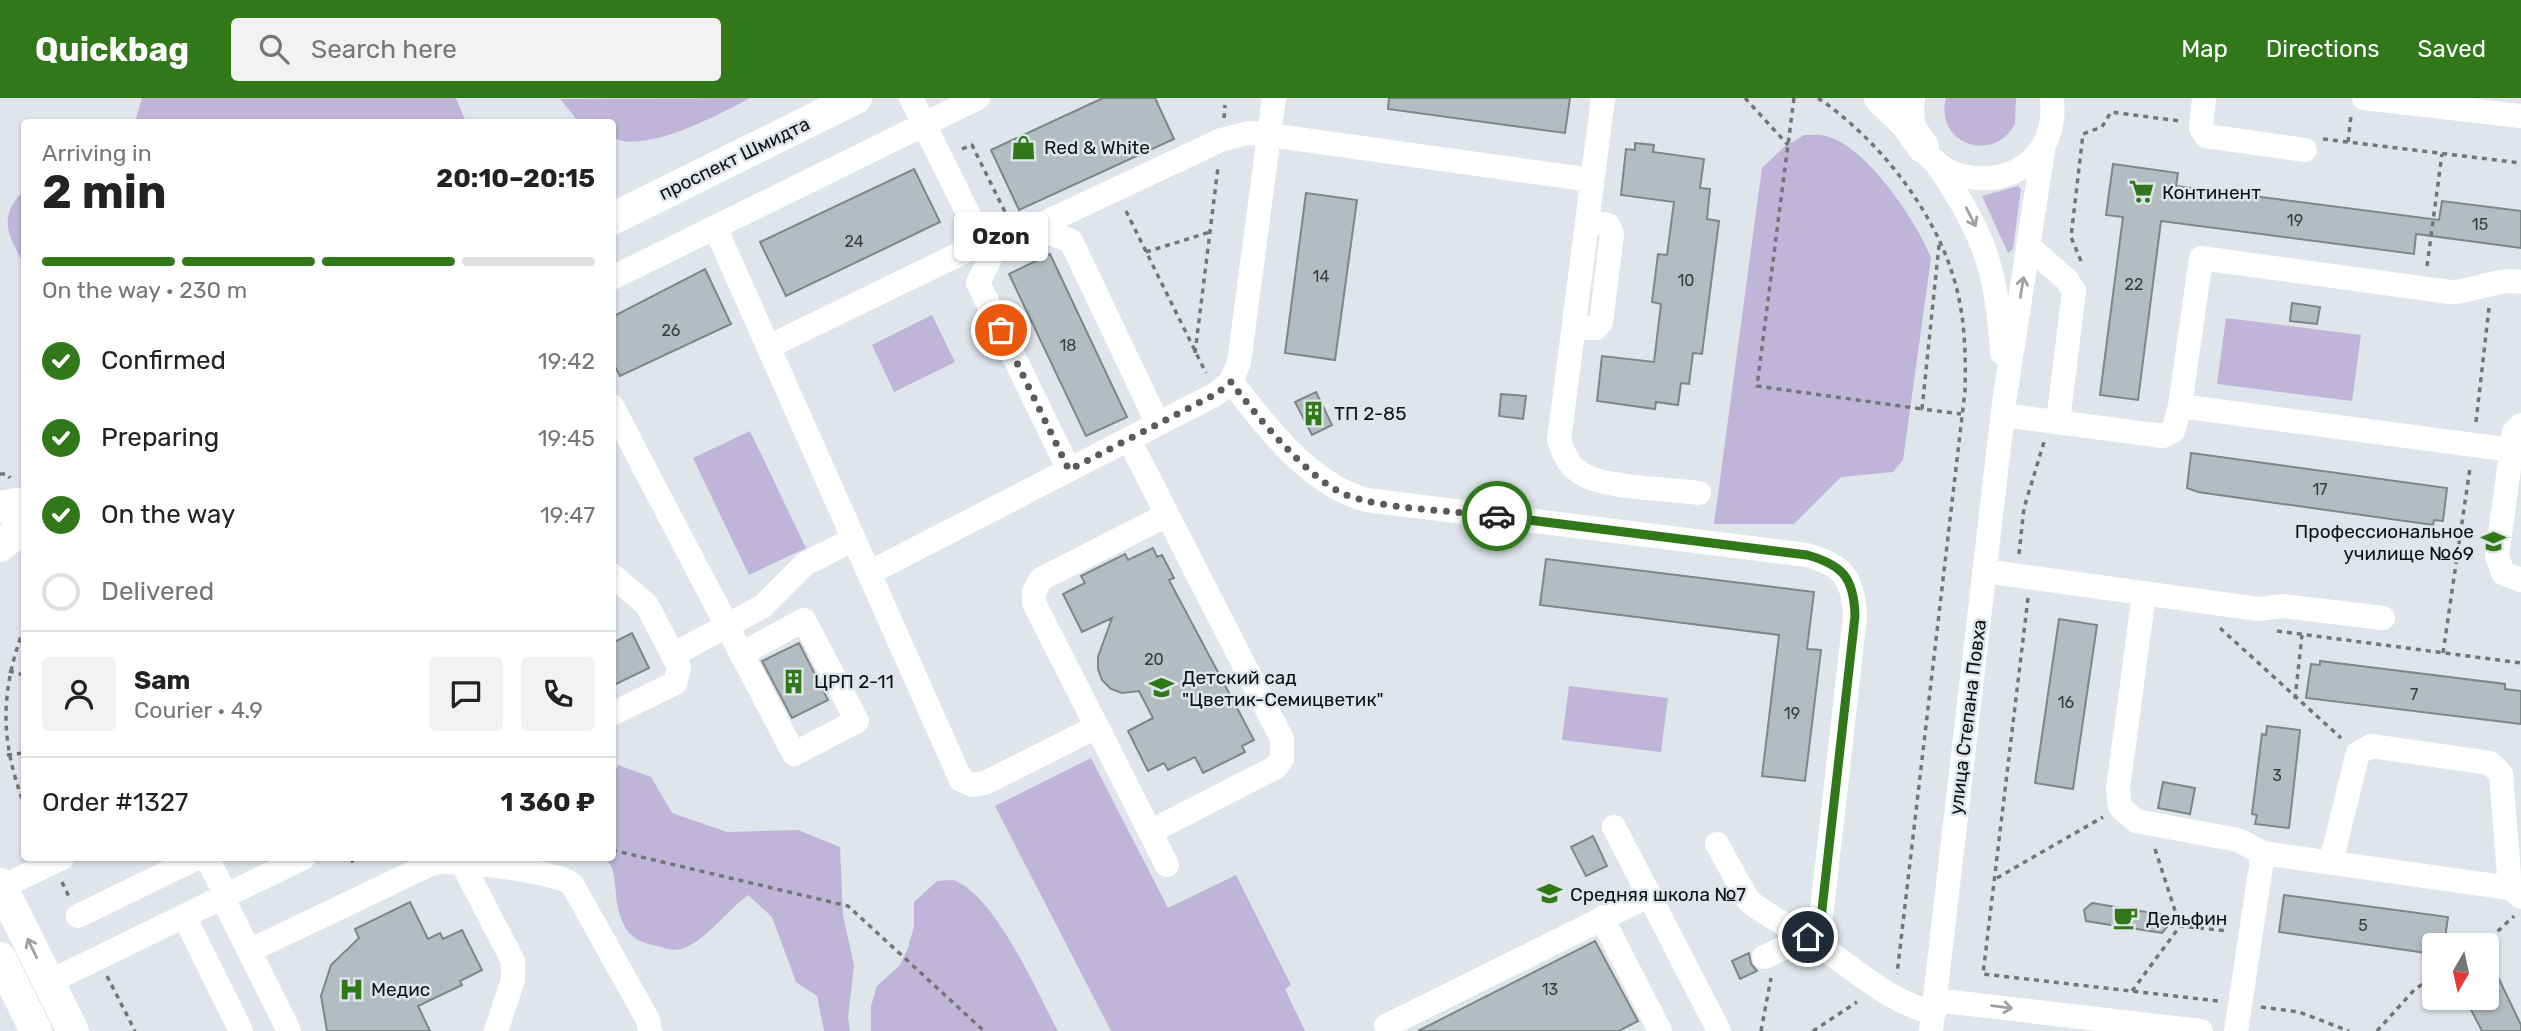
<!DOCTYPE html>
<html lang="en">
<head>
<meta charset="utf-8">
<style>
	body { margin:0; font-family:Rubik,sans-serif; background:#f2f2f2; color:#222; height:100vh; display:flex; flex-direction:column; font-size:26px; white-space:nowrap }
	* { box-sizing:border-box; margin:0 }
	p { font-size:23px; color:#767676 }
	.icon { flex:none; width:38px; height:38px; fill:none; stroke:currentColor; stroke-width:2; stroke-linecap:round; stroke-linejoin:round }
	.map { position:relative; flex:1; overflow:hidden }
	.sheet { position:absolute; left:21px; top:21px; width:595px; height:742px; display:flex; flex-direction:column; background:#fff; border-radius:7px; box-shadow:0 2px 5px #0004 }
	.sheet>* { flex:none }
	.needle { width:46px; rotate:189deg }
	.tools { position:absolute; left:2422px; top:835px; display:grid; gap:14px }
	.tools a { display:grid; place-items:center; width:77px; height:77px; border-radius:7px; background:#fff; box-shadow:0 2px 5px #0004; font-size:35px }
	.pin { position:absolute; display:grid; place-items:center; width:60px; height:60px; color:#fff; margin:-30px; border:4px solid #fff; border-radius:50%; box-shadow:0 2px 7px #0007 }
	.courier { position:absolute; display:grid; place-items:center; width:70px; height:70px; margin:-35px; border:5px solid #31781b; border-radius:50%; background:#fff; color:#222; box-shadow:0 2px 9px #0007 }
	.bubble { position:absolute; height:49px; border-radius:7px; background:#fff; box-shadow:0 2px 5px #0004; font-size:23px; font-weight:700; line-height:49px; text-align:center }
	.overview em { font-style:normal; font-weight:700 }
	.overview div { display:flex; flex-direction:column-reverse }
	.overview { display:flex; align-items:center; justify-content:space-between; height:119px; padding:0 21px }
	h1 { font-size:46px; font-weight:700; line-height:52px }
	.bar { display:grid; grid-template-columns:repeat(4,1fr); gap:10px 7px; align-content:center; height:84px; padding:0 21px }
	.bar i { height:9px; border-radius:5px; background:#e0e0e0 }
	.bar .active { background:#31781b }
	.bar p { grid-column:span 4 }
	.line { display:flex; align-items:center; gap:18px; padding:0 21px; border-top:2px solid #e0e0e0 }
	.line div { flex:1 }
	.round { display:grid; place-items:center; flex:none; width:74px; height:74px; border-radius:7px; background:#f2f2f2 }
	ol { padding:0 21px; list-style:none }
	li { display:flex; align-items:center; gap:21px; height:77px }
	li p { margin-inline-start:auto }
	li .icon { padding:7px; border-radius:50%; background:#31781b; color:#fff; stroke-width:4 }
	li:last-child { color:#767676 }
	li i { width:38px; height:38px; border:4px solid #e0e0e0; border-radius:50% }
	header { display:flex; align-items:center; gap:42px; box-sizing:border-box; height:98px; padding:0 35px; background:#31781b; color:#fff }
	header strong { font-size:33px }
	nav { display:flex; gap:38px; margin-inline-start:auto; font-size:24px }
	.search { width:490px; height:63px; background:#f2f2f2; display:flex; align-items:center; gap:18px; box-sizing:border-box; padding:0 24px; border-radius:7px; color:#767676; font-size:26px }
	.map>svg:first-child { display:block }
</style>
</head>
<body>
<header>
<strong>Quickbag</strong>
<div class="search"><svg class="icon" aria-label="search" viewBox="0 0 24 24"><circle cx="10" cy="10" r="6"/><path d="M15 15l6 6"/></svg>Search here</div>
<nav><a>Map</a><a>Directions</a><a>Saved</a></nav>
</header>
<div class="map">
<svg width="2521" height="933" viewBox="0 0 2521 933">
	<rect width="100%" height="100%" fill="#dfe5eb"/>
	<path fill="#bfb5d8" d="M142 0H456L466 24H135Z
		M750 0C720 16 646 56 613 40L612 24H579L560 1Z
		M1946 0H2016L2015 26C1993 67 1934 45 1946 0Z
		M1804 37C1811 37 1819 36 1826 38 1866 48 1917 123 1931 160L1903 362 1893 374 1841 379 1794 426H1714L1762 70 1784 49Z
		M2018 88 2021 91 2013 151 2008 155 1982 98Z
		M24 95V167C14 147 0 127 13 106 17 100 18 97 24 95Z
		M932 217 955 264 894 294 872 247Z
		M2226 220 2361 237 2352 303 2217 286Z
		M750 333 806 450 749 477 693 360Z
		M1569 588 1668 600 1661 654 1562 642Z
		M1091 660 1168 810 1236 777 1291 887 1285 891 1305 933H1111L995 708Z
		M618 667 651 679 672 715 727 734 798 732 840 749 843 817 854 867 848 920 850 933H824L817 898 796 884 772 819 748 797C728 811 701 850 675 852 668 852 660 848 653 847 634 843 626 835 620 817 613 798 619 776 606 760H612L613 677Z
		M937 783C943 783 953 781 958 784 998 804 1037 894 1058 933H871V908L877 888 900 867 908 850 914 828V804Z"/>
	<path fill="#b3bcc0" stroke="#7e868a" stroke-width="2" d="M1103 0H1155L1174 41 1019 112 991 52Z
		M1389 0H1570L1565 35 1388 11Z
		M1635 45 1654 47 1653 54 1704 61 1700 90 1710 91 1707 121 1719 123 1702 256 1693 255 1689 286 1681 285 1678 307 1656 304 1655 311 1597 303 1602 258 1654 264 1661 206 1652 204 1658 156 1667 157 1674 104 1621 97 1626 51 1635 52Z
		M2113 66 2178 75 2176 88 2439 122 2442 103 2521 113V150L2416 136 2414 156 2161 123 2138 302 2100 297 2123 119 2106 117Z
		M914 71 940 124 786 198 760 144Z
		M1306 95 1357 102 1335 262 1285 255Z
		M1050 156 1127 319 1086 338 1009 176Z
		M705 171 731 226 620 278 612 263V219Z
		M2292 205 2320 209 2317 226 2290 223Z
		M1316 294 1332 327 1312 337 1295 304Z
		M1501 296 1526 298 1523 321 1499 318Z
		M2191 355 2447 390 2443 423 2434 422 2433 427 2198 394 2187 390Z
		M1153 450 1157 459 1162 457 1174 480 1169 482 1254 642 1242 648 1245 654 1203 675 1195 659 1168 672 1164 665 1148 673 1128 633 1153 620 1139 593 1122 595 1111 591 1102 582 1098 571V559L1112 520 1082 534 1063 496 1085 485 1081 478 1125 456 1128 462Z
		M1546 461 1814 494 1807 551 1821 552 1805 683 1762 678 1779 537 1540 507Z
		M2059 521 2097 527 2073 691 2035 685Z
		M632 535 649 570 612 588V545Z
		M799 545 828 602 792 620 762 563Z
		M2320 563 2505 586V591L2521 593V626L2306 600 2311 566 2320 567Z
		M2267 628 2300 632 2289 730 2255 726 2257 717 2252 716 2262 636 2266 637Z
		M2163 684 2195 690 2190 716 2158 710Z
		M1593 738 1607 768 1586 778 1571 749Z
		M2284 797 2448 819 2444 847H2434V856L2279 834Z
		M410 804 428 841 440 835 443 841 462 832 482 872 460 883 462 887 418 908 430 933H327L321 898 331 867 359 840 355 831Z
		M2092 805 2165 817 2167 829 2162 835 2086 823 2084 812Z
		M1595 843 1638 923 1619 933H1418Z
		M1749 855 1751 866 1757 873 1740 881 1732 863Z
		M2487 856 2521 927V933H2482L2465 900H2487Z"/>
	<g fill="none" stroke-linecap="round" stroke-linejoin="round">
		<path stroke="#727679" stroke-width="3.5" stroke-dasharray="5 5" stroke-linecap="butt" d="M1745 0 1788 47
			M1794 0 1757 288 1922 311
			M1818 0C1878 41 1933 110 1954 181 1965 217 1966 256 1965 293L1897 876
			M1224 20 1225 7
			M2323 41 2521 65
			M2348 44 2351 18
			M962 51 972 47 1007 118
			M1126 113 1206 275
			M1939 147 1922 311 1961 316
			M1146 154 1210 134
			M2081 163 2071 139 2083 36 2102 29 2111 14 2180 23
			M2427 168 2442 56
			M1195 255 1218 69
			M2476 324 2489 210
			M0 376H7L10 380
			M2019 456 2024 410 2044 344
			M2028 500 1983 876 2218 903
			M24 530C0 594 0 642 24 706
			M2220 530 2341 640
			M2277 533 2521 565
			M2443 555 2470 370
			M9 573 24 577
			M2295 601 2302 537
			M7 657 24 655
			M2155 751 2180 828 2228 833
			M612 752 848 808 984 933
			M351 760 355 769
			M1997 780 2103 719
			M62 784 69 799
			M2483 847 2514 818
			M107 878 135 933
			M2132 893 2180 828
			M2261 909 2299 914 2349 933
			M1761 933 1771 880
			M1813 933 1857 904
			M2377 933 2415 891 2434 879"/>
		<path stroke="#fff" stroke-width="24" d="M911 0 990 160 978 185 1069 372
			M1274 0 1269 37 1592 82
			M1603 0 1559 342C1564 357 1569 369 1584 377 1606 390 1671 391 1699 395
			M1913 0C1898 104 2063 110 2052 0
			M2204 0 2201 30 2206 38 2305 52
			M2364 0 2521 18
			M1934 62C1982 130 1998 172 2002 255
			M715 129 961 682 973 687 985 685 1096 629
			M1036 129 1071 143 1158 326
			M2028 148 2067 182 2074 193 2058 324
			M612 180 978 0
			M1574 229 1596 230 1601 224 1612 136 1608 127 1587 123
			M770 248 982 145 1008 142 1221 42 1248 35 1269 37 1239 265 1231 283 1216 296 869 475
			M1231 283C1266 329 1310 387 1367 402L1807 457C1843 467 1853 480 1855 518L1820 829 1808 839 1764 859
			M612 308 794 656 857 623 804 522 741 556
			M2180 308 2512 352
			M2003 317 2163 338 2173 333 2180 308 2201 160 2450 194C2475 194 2495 180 2521 184
			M2521 327 2514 334 2497 458 2503 475 2521 482
			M1129 342 1282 641V661L1276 669 1150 734
			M1984 473 2258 511 2283 508 2383 520
			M612 477 647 507 679 569 675 585 612 616
			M2144 496 2118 691 2120 709 2136 723 2238 742 2263 755 2510 790 2521 799
			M673 557 763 508 805 466 854 441
			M1614 729 1719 933
			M1717 746 1748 802C1766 818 1788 827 1808 840 1848 865 1887 904 1934 915
			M207 760 226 797
			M461 763 513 863V882L496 933
			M2331 764 2358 655 2371 648 2490 665 2501 676 2510 790
			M1167 767 1034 505V494L1041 481 1167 417
			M2 789 62 760
			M222 799 289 933
			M78 818 197 760
			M184 818 241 933
			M1602 820 1660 933
			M249 853 433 765C455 761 555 773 572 786L648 922 650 933
			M49 884 303 760
			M1935 902 2201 933
			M1388 933 1386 928 1650 797
			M1931 933 2004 305 2044 46
			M2236 933 2263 755"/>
		<path stroke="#fff" stroke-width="32" d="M1880 0 1907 26 1923 49
			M612 121 856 0
			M0 409 24 405
			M0 448 24 428
			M0 786 73 933
			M0 860 36 933"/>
	</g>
	<defs><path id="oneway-shaft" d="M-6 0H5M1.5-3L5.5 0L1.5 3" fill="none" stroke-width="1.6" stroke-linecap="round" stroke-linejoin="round" transform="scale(1.75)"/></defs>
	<g stroke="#9fa0a1">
		<use href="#oneway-shaft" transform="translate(1971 119) rotate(63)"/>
		<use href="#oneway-shaft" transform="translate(2022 189) rotate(-81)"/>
		<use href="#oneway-shaft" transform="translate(32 850) rotate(-116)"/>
		<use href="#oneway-shaft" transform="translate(2002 909) rotate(7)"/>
	</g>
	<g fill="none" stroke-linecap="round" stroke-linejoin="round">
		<path stroke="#585c5f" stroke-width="7" stroke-dasharray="0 12.6" d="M1001 232 1069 372 1216 296 1231 284C1255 316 1307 380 1344 396 1379 411 1456 413 1497 418"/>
		<path stroke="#31781b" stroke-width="9" d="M1497 418 1807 457C1843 467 1854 480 1855 518L1820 829 1808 839"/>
	</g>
	<defs>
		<symbol id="shop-bare" viewBox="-9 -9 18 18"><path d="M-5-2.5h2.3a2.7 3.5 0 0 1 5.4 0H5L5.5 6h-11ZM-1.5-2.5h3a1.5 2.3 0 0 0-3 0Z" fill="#31781b" stroke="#dfe5eb" stroke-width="2.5" paint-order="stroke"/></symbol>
		<symbol id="supermarket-bare" viewBox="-9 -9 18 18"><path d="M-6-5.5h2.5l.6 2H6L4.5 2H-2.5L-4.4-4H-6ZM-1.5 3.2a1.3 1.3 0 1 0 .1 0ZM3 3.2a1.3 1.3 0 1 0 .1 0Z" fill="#31781b" stroke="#dfe5eb" stroke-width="2.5" paint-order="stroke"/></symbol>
		<symbol id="building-bare" viewBox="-9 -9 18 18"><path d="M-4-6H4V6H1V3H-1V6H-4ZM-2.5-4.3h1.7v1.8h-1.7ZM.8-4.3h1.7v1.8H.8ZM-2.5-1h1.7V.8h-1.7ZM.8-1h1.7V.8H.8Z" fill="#31781b" stroke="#dfe5eb" stroke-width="2.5" paint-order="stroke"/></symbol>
		<symbol id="university-bare" viewBox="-9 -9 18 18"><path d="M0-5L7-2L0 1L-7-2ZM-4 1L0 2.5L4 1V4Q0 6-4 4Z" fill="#31781b" stroke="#dfe5eb" stroke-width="2.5" paint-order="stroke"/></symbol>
		<symbol id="school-bare" viewBox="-9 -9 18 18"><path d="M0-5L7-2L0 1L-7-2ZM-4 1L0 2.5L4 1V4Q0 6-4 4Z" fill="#31781b" stroke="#dfe5eb" stroke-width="2.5" paint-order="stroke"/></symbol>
		<symbol id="cafe-bare" viewBox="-9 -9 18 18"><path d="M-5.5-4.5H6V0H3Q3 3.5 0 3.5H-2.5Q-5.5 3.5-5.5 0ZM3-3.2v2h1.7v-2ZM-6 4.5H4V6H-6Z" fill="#31781b" stroke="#dfe5eb" stroke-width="2.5" paint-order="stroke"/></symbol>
		<symbol id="hospital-bare" viewBox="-9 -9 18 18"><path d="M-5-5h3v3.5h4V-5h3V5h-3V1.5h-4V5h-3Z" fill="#31781b" stroke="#dfe5eb" stroke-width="2.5" paint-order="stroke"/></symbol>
	</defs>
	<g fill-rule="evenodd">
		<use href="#shop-bare" x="1006" y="32" width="35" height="35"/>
		<use href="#supermarket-bare" x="2124" y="76" width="35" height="35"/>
		<use href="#building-bare" x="1296" y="298" width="35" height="35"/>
		<use href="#university-bare" x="2476" y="426" width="35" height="35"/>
		<use href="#building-bare" x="776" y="566" width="35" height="35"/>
		<use href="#school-bare" x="1144" y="572" width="35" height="35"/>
		<use href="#school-bare" x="1532" y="778" width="35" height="35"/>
		<use href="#cafe-bare" x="2108" y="802" width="35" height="35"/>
		<use href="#hospital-bare" x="334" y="874" width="35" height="35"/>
	</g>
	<g text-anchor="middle" stroke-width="5" stroke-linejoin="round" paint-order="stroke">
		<g font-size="16" fill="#393c3f">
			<text x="2295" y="128">19</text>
			<text x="2480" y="132">15</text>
			<text x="854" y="149">24</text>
			<text x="1321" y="184">14</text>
			<text x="1686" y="188">10</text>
			<text x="2134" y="192">22</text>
			<text x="671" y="238">26</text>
			<text x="1068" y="253">18</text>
			<text x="2320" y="397">17</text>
			<text x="1154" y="567">20</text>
			<text x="2414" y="602">7</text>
			<text x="2066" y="610">16</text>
			<text x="1792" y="621">19</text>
			<text x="2277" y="683">3</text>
			<text x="2363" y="833">5</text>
			<text x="1550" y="897">13</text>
		</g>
		<g font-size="19" fill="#101214" stroke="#dfe5eb" text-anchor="start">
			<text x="1044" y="56">Red &amp; White</text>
			<text x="2162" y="101">Континент</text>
			<text x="1334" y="322">ТП 2-85</text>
			<text x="2474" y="440" text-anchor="end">Профессиональное<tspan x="2474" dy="22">училище №69</tspan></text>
			<text x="1182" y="586">Детский сад<tspan x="1182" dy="22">"Цветик-Семицветик"</tspan></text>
			<text x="814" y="590">ЦРП 2-11</text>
			<text x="1570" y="803">Средняя школа №7</text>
			<text x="2146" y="827">Дельфин</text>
			<text x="371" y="898">Медис</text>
		</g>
		<g font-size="19" fill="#101214" stroke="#dfe5eb">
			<text transform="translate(734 60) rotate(-26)" y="7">проспект Шмидта</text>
			<text transform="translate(1967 619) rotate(-83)" y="7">улица Степана Повха</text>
		</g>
	</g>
</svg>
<div class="tools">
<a><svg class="needle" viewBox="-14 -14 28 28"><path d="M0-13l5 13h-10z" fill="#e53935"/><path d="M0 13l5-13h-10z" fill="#767676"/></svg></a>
</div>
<div class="pin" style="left:1001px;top:232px;background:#ea580c"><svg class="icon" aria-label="bag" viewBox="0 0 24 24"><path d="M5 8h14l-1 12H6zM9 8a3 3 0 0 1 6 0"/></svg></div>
<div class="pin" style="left:1808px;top:839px;background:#1f2937"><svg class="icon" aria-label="home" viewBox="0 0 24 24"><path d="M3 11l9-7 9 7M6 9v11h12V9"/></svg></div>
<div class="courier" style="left:1497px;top:418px"><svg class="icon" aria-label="car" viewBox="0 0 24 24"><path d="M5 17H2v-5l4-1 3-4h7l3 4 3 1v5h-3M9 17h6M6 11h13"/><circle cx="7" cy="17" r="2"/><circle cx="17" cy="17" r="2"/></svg></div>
<div class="bubble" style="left:954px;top:114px;width:94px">Ozon</div>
<section class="sheet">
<div class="overview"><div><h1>2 min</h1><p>Arriving in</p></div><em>20:10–20:15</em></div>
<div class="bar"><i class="active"></i><i class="active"></i><i class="active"></i><i></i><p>On the way · 230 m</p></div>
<ol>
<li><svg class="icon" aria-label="check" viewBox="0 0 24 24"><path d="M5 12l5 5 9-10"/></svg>Confirmed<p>19:42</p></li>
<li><svg class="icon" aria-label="check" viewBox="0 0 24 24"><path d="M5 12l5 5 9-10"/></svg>Preparing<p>19:45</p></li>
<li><svg class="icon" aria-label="check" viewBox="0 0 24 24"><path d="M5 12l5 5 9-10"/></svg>On the way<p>19:47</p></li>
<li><i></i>Delivered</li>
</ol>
<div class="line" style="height:126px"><a class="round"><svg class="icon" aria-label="person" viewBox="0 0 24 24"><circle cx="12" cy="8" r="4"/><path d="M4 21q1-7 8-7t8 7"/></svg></a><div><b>Sam</b><p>Courier · 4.9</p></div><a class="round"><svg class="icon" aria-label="chat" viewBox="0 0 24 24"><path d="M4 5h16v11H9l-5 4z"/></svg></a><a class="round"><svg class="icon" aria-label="phone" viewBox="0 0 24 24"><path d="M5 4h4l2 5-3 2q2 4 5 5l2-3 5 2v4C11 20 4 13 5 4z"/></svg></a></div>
<div class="line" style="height:91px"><div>Order #1327</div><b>1 360 ₽</b></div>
</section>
</div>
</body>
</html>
